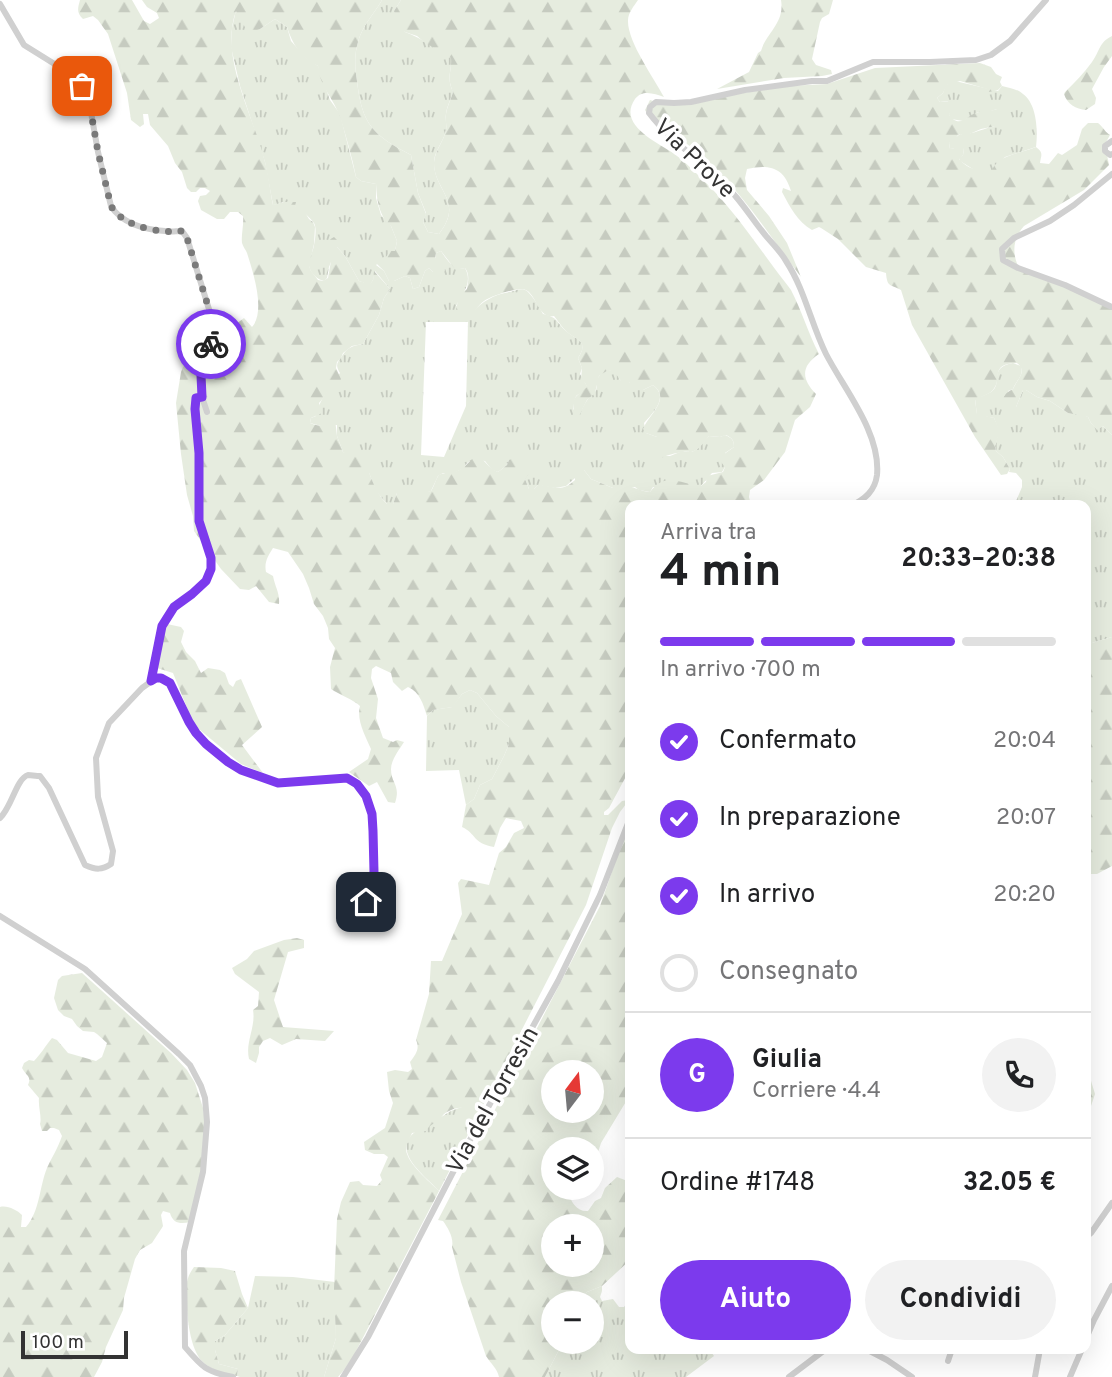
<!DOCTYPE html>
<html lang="it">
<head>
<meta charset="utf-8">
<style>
	body { margin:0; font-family:Overpass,sans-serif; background:#f2f2f2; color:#202124; height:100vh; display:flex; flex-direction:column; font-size:26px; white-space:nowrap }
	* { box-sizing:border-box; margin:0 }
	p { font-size:23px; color:#757577 }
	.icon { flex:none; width:38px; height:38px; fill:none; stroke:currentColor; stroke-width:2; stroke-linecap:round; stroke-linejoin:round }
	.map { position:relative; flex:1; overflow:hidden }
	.side { position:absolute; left:625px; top:500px; width:466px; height:854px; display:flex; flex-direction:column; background:#fff; border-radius:14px; box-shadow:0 7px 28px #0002 }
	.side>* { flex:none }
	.needle { width:46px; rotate:16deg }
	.controls { position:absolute; left:541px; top:1060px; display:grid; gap:14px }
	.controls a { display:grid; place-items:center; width:63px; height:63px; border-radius:50%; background:#fff; box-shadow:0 7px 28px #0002; font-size:35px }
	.scale { position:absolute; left:21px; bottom:18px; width:107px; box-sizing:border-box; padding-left:7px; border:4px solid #333; border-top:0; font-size:19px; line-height:24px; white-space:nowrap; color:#333; -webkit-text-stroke:5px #fff; paint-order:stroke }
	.pin { position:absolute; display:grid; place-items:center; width:60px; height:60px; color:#fff; margin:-30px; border-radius:14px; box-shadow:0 4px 10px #0006 }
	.courier { position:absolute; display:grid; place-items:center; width:70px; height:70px; margin:-35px; border:5px solid #7c3aed; border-radius:50%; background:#fff; color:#222; box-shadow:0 2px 9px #0007 }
	.headline em { font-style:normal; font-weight:700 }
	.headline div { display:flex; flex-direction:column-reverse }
	.headline { display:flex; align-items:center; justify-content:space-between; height:119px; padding:0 35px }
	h1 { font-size:46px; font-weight:700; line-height:52px }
	.bar { display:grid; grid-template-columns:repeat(4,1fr); gap:10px 7px; align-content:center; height:84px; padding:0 35px }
	.bar i { height:9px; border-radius:5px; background:#e0e0e0 }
	.bar .current { background:#7c3aed }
	.bar p { grid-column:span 4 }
	.line { display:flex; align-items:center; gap:18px; padding:0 35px; border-top:2px solid #e0e0e0 }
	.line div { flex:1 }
	.round { display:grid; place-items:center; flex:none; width:74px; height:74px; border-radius:37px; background:#f2f2f2 }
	ol { padding:0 35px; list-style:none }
	li { display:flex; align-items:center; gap:21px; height:77px }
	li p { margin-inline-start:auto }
	li .icon { padding:7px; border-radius:50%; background:#7c3aed; color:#fff; stroke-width:4 }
	li:last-child { color:#757577 }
	li i { width:38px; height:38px; border:4px solid #e0e0e0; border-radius:50% }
	.button { display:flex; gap:14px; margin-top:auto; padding:14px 35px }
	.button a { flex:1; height:80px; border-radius:42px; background:#7c3aed; color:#fff; font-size:28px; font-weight:700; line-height:80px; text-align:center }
	.button a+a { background:#f2f2f2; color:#202124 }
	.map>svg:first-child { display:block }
</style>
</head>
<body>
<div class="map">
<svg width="1112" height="1377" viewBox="0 0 1112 1377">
	<defs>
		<pattern id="grass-tufts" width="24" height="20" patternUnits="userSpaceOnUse" patternTransform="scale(1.75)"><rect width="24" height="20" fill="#e6ecdf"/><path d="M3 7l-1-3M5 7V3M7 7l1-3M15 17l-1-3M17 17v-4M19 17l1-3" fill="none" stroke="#c6cbc0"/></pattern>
		<pattern id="forest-firs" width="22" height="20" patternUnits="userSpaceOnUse" patternTransform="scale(1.75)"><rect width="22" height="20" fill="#e6ecdf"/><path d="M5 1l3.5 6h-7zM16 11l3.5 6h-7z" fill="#c6cbc0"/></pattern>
	</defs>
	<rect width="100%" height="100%" fill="#fff"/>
	<path fill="url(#grass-tufts)" fill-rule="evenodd" d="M382 0H401L394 11 405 32C420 37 436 49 451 57 452 73 446 76 453 92 451 99 447 106 446 114 445 119 447 125 446 130 444 141 435 150 434 161 433 191 465 200 439 234L428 232 423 222 426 213 418 193 411 155C373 135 362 125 357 81 355 68 354 55 358 42 362 26 374 14 382 0Z
		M236 10 260 29 275 19 287 27 291 41 306 58 318 66 330 100 340 114 356 177 361 181 376 184V198L381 215 391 226 397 241 395 251 376 265 384 271 389 281H394L405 276 410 278 413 289 419 287 425 271 429 268 433 272 436 253 441 251C447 260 453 270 465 268 473 283 463 292 456 306L471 313C484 301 492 295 510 292 515 291 522 287 527 291 532 295 540 308 543 314 558 317 556 322 566 331 576 340 590 340 578 358L582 368 580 374 588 388C574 399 577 390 573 409L579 415C582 410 584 404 588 399 592 394 593 396 596 390 598 383 595 385 598 378 604 366 616 368 620 380L629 382 643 390 653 385C669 397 654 412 644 423L646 433 657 437 665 456H670L680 452H692L697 449 709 436 720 437 725 435C732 438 734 440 734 447L725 453V467L722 472 712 473 701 486 653 487 650 492 639 490 635 487 613 488 591 479 584 470 566 486 555 488 538 485 534 489H529L525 479 509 460 507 465 498 472 492 470 485 461C476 460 468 458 464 468L454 473H443L438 476 431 491 425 493H397L393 504H387L376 491 368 470 343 452 337 436V425L321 426 310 423 311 418 316 416C320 398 329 388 340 373 335 365 337 363 342 356 348 347 352 346 363 344L379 315 384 298 390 289 375 271 373 280 370 285 359 281 345 256 337 247 329 267 327 278 324 281C318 280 310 273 309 266 308 260 313 252 314 245 315 240 317 228 314 223 309 216 293 202 283 202 280 203 276 205 273 205L265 162 240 86 231 47 232 28ZM426 322H468L466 406 444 457 421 455Z
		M955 81 998 91 1002 86C1009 88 1018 89 1023 94 1037 104 1038 131 1036 147L1005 157 992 171H976L960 161 959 158 963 155 964 148 950 149 949 143 960 134C968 136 985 128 995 126L997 109 988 112H978L963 121 951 119 949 115 950 107 948 101 940 102 937 98 943 93 946 85Z
		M1013 363 1021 366C1024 377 1016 380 1013 389L1008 391 1016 407 1023 390H1026L1037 397 1050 401 1068 413 1083 415 1088 417 1091 423 1097 429 1103 426 1112 435V637L1085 645V506H1014L1022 487V480L1016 473 1009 472 1010 469 1003 457 996 451 995 446 999 431 994 418 977 415 975 399C979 397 986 395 991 392 1004 383 987 368 1013 363Z
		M470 690 477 693 496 716 509 727V744L504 756 492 779 480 785 474 799 466 805 459 770 426 771 427 716 433 710 452 707 462 694Z
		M464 1107 471 1109 478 1115 439 1191C426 1177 390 1151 415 1132 419 1129 425 1127 430 1124 444 1117 447 1110 464 1107Z
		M255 1276 293 1277 335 1282 336 1338 324 1377H240L237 1376 238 1369 219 1364 215 1350V1341L225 1335 248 1308Z
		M602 1286V1291L600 1297 602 1301 613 1299 619 1307H624L630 1298V1307L626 1311 630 1315V1349H709L714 1356 686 1377H545L563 1342H592V1319L594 1316V1304H577L587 1292Z"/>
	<path fill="url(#forest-firs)" fill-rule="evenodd" d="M80 0H132L144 21 150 24 159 18 157 13 147 7 142 0H382C374 14 362 26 358 42 354 55 355 68 357 81 362 125 373 135 411 155L418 193 426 214 423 222 428 232 439 234C465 201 433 190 434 162 435 150 444 141 446 130 447 125 445 119 446 114 447 107 451 99 453 92 446 76 452 73 451 58L424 42 417 36 405 32 397 24 394 11 401 0H638C634 6 628 13 628 20 627 41 654 78 664 97 654 94 643 89 635 99 617 125 657 142 673 153 683 160 692 169 701 178 729 204 752 238 775 269 780 276 786 283 791 290 802 311 808 333 819 354 801 366 801 379 816 394L810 407 795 420 785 452 764 480 750 490 749 497 750 501 767 506H630V769L609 808 604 812V815H608L622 801 629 800 620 812 612 828 586 905 478 1115C468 1107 459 1105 447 1112 442 1115 443 1116 439 1120 433 1124 430 1125 426 1131L412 1133C410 1138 406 1144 406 1150 408 1164 429 1181 439 1191L354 1355 344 1370 338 1377H324L336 1338 334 1289 337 1219 341 1202 350 1182 359 1181 363 1185 377 1186 382 1180 380 1175 388 1157 384 1154H374L365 1150 364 1142 385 1128 393 1103 389 1091 387 1072 395 1070 408 1072 412 1069 410 1062C416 1054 420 1049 416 1040L429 994 431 961H442L462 914 458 883 461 879 489 885 499 853 506 847 514 833 524 828 521 821 506 818 500 828 494 847C472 843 477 834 462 827L466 805 474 799 480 785 492 779 504 756 509 744V727L496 716 477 693 470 690 462 694 453 707 433 710 427 716C423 704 420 692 408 687L402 691 393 682 391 673 376 666 372 669 371 678 378 699 376 718 383 738 393 742 397 740 404 742C399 750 391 760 391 769 391 784 401 785 395 803L388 802 377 782 369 786 349 772 368 759 371 749C366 737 356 720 360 706 354 700 340 695 331 689L330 667 335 648 329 639 328 628 323 616 314 604 309 588 303 574 288 552 273 548C268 556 264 562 266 572L273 576C275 587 280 593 279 604L269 602 256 586 249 590 240 589 221 569 194 531 193 516 187 495 181 454 176 403 181 372 183 367 201 350 219 314 223 317 225 324H236L244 318 252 327C266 311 253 272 247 253 246 250 243 247 242 243 241 235 244 225 243 216L238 212H230L224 219H217L201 210 198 201 200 196 206 195 210 191 205 188H200L196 192H191L187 188 182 172 175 163 168 146 150 125 148 114H143L144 124 140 127 131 120 127 93 108 34 98 20 93 16 83 19C76 12 78 8 80 0ZM236 11 246 29 251 32 260 29 275 19 287 27C292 43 301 59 318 66 319 85 334 99 340 117 346 136 352 157 356 177L361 181 376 184C377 201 378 209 387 224L391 226 397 241 395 251H389C387 258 384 259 377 259L375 262 384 271 389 281H394L405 276 410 278 413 289 419 287 425 271 429 268 437 276 443 275 445 270 440 261 435 258 436 253 441 251 455 269 465 268C470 275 468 281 467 289L457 296C459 302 456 306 456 312 460 314 462 317 466 316 474 314 478 305 484 301 492 296 512 289 522 289 537 290 536 319 554 316 558 321 561 326 566 331 575 340 590 340 578 358L582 368 581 379 585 383 587 387C575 398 572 395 574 415L579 416 587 400 595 393 599 376 608 370C618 372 617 378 624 384L629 382 637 390H643L653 385C672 399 648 415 643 429L646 433 657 437 650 446 652 451 660 459C666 455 676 453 683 452 690 451 689 454 696 450 701 447 705 441 709 436L720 437 726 435C732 438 734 440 734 447L720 457 721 462 725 467 723 472 707 476 706 482 701 486C681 484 665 471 650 492 636 491 627 481 613 488L591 479 584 470 580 468 575 469V480C560 494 554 485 538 485L534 489H529L525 479 531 470 525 460 514 458 509 460 507 465 498 472C488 469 486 459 475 456 470 461 463 469 457 471 452 473 444 472 439 475 436 478 434 487 431 491L420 493 405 485 397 493 393 504H387C379 496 374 486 370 475 368 470 370 464 364 460 359 456 350 455 343 452L337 436 335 419C322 423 326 429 310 423L311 418 322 413 319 403C329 393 323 391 339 384L341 379 336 368 337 362 341 358 343 353 352 346 363 344 379 315 384 298 390 289 374 271 373 280 370 284 359 281 345 256 337 247 338 241 334 237 329 240 327 251 331 261 328 278 323 281 318 280 311 271 309 266 314 244 315 227 313 222 309 219 303 209 295 206 296 202H284L273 205C270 191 269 176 265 162 254 116 219 58 236 11Z
		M781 0H833L829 14 822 18 820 22 812 59 816 65 831 70 832 74 822 76 784 78 717 89 749 72 758 53 761 51C766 33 785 23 781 0Z
		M1112 36V56L1104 67 1092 89 1096 98 1095 104 1086 110C1076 109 1067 104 1064 94L1065 92C1075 82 1084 73 1092 62 1100 51 1099 42 1112 36Z
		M980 63 991 67 996 74 1002 77 1000 82 1002 86 998 90 989 92 987 89 960 81 947 85 943 93 937 98 940 102 951 101 953 105 949 115C961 130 967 114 979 112 986 111 991 111 997 109L1001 113V119L996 126 981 129 965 136 960 134 957 136 956 141 949 143 950 149H953L957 146 964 148 963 155 959 159C970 171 977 170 992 170 999 154 1022 153 1036 147 1044 153 1041 155 1040 163L1049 164 1058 153 1062 155 1077 145 1082 129 1088 123H1098C1103 127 1106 133 1110 135L1105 144 1109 165 1084 190 1024 226C1013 238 1012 252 1018 266L1112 308V435L1103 426 1097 430 1091 423 1088 417 1068 413 1050 401 1037 397 1026 390H1023L1016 407 1012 411H1005L1001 407C1001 398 1005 393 1013 389 1017 379 1028 372 1017 363 987 364 1005 380 991 392 987 395 980 397 975 400L977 414 994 418 1000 431 995 446 996 451 1003 457 1010 469 1007 474 1001 475 975 437 912 325 901 290C891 284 887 288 886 273L866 267 838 239 821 228 819 227 812 230C797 221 790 207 782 192L783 188 791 191C784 167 769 164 747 169L745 178 747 190 769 216 787 243 801 277C773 241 748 200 714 168 704 159 693 148 682 140 668 131 653 126 645 110L650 100 666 105 788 86 827 84 875 68Z
		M167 624 181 627 184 631 181 642 186 652 195 661 201 673 208 668 220 670 225 673 229 684 233 687 236 681 241 679 262 727 242 745 263 773 241 764 194 725 173 673 157 668C158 651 161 638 167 624Z
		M1112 637V866L1097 874H1089L1085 894V645Z
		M630 820V1095L601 1143 592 1171V1150H553V1188H576L568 1193C572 1203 577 1212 588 1211L595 1201 601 1198 605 1188 617 1177 630 1182V1260L602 1286 587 1292 577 1304H553V1342H563L545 1377H499C497 1368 491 1364 486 1356L461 1282 452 1247C454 1238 448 1228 443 1221L438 1220 600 906ZM553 1073H592V1111H553ZM553 1227H592V1265H553Z
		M297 938 304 940V948L288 952 274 1000 283 1027 334 1031 325 1041 296 1039 282 1045 270 1038 263 1041 259 1047V1053L256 1063 249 1059C245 1042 256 1027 253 1010L258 1006 259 992 235 974 232 968 247 959 254 951 284 940Z
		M82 973 171 1053 187 1070 195 1083 203 1108 205 1122 201 1170 190 1222C181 1224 173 1224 170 1213L163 1211 161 1215 163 1226 152 1243 140 1250 135 1259 124 1298 123 1310 106 1347 102 1362 94 1377H0V1207C7 1205 17 1210 22 1215L21 1227H26C40 1211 39 1188 47 1168 52 1157 58 1148 62 1136L59 1130 54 1128H50L47 1131H42L40 1124C42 1118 38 1106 39 1098L28 1085C32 1076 26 1076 22 1068L24 1063 29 1060 34 1061C40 1055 46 1045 52 1038L57 1040 68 1053 96 1061 102 1057 107 1043 97 1034 94 1032 83 1031 77 1026 72 1019 64 1016 58 1010 54 998 58 980 62 976Z
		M1085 1048 1089 1050 1088 1071 1095 1094 1085 1124Z
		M194 1267 221 1268 235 1271 242 1294 248 1308 225 1335 215 1341V1350L219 1364 238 1369 237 1376C226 1374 210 1370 202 1361 188 1347 185 1302 187 1282 188 1276 191 1271 194 1267Z"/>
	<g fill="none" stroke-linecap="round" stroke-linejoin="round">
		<path stroke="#d0d0d0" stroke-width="6" d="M0 4 24 45 69 73 82 86 89 101 98 152 111 206C121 223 145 230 165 231 171 232 176 231 182 231L187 238 212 319V342L207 361 201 375 202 397
			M1112 141 1105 146V151L1110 155 1112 154
			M1112 174 1074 205 1050 221 1014 238 1002 249 1003 260 1018 268 1065 285 1112 307
			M851 506C865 499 875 491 877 475 881 433 844 389 826 354 811 324 805 290 786 261 781 252 773 244 766 236 756 224 747 210 737 198 711 166 674 146 649 113L650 107 656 102 674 103 691 102 745 90 812 81H827L873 62H930L976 60 991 55 1010 41 1046 0
			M151 680 162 626 174 607 192 594 206 581 211 569V558L199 521V453L195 409 196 398 202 397 207 412
			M0 818C12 807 16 779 28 775 30 775 37 776 40 776L49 788 85 865C96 870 102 870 111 864L113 851 98 797 96 758 109 723 142 688 156 678H161L170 683 189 722 206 744 228 762 241 770 278 783 347 778 357 784 366 796 371 814 373 831 374 872 366 902
			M0 916 85 969 179 1054 190 1065 201 1086 205 1098 207 1122 203 1172 184 1251 185 1347C202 1367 206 1372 233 1377
			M1085 1238 1091 1233 1112 1203
			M1085 1341 1094 1320 1112 1286
			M866 1349 887 1360 912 1377
			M948 1361 952 1349
			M343 1377 368 1337 465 1149 558 981 600 895 630 818
			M789 1377 826 1349
			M1035 1377 1040 1349
			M1070 1377 1082 1349"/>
	</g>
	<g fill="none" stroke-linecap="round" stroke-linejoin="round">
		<path stroke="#7a7a7a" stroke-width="7" stroke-dasharray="0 12.6" d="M82 86 89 101 98 152 111 206C121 223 145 230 165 231 171 232 176 231 182 231L187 238 212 319 211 344"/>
		<path stroke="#7c3aed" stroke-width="9" d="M211 344 207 361 201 375 202 397 196 398 195 409 199 453V521L211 558V569L206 581 192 594 174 607 162 626 151 681 156 678H161L170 683 189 722 196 733 206 744 228 762 241 770 278 783 347 778 357 784 366 796 372 814 373 831 374 872 366 902"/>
	</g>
	<g text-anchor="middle" stroke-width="7" stroke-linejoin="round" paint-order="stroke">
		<g font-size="24" fill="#333" stroke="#fff">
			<text transform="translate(695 158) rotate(44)" y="8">Via Prove</text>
			<text transform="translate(492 1100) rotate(-61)" y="8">Via del Torresin</text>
		</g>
	</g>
</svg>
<div class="controls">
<a><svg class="needle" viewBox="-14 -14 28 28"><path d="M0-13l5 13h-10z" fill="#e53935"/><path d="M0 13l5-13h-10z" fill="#757577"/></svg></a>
<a><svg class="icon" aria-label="layers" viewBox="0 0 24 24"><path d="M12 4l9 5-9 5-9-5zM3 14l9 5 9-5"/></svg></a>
<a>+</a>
<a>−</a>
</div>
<div class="scale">100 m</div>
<div class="pin" style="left:82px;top:86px;background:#ea580c"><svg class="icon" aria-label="bag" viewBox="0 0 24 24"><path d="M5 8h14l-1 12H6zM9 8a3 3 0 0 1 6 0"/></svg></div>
<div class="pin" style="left:366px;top:902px;background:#1f2937"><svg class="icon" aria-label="home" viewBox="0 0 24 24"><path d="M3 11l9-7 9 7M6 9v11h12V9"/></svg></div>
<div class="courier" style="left:211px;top:344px"><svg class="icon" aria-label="bike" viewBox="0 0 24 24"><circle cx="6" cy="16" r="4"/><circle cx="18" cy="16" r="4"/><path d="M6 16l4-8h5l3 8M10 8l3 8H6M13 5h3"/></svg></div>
<section class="side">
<div class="headline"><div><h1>4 min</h1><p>Arriva tra</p></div><em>20:33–20:38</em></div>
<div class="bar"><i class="current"></i><i class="current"></i><i class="current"></i><i></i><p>In arrivo · 700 m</p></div>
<ol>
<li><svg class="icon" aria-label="check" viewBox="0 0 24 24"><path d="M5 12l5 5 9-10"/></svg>Confermato<p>20:04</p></li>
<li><svg class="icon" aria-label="check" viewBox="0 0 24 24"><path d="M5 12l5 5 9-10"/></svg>In preparazione<p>20:07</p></li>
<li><svg class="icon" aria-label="check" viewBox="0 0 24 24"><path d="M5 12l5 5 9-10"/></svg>In arrivo<p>20:20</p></li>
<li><i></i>Consegnato</li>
</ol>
<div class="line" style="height:126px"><b class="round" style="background:#7c3aed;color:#fff">G</b><div><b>Giulia</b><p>Corriere · 4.4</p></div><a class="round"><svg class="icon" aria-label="phone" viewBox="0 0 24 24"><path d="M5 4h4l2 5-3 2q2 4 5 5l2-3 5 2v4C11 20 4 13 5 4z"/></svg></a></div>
<div class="line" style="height:91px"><div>Ordine #1748</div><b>32.05 €</b></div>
<div class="button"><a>Aiuto</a><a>Condividi</a></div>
</section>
</div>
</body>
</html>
